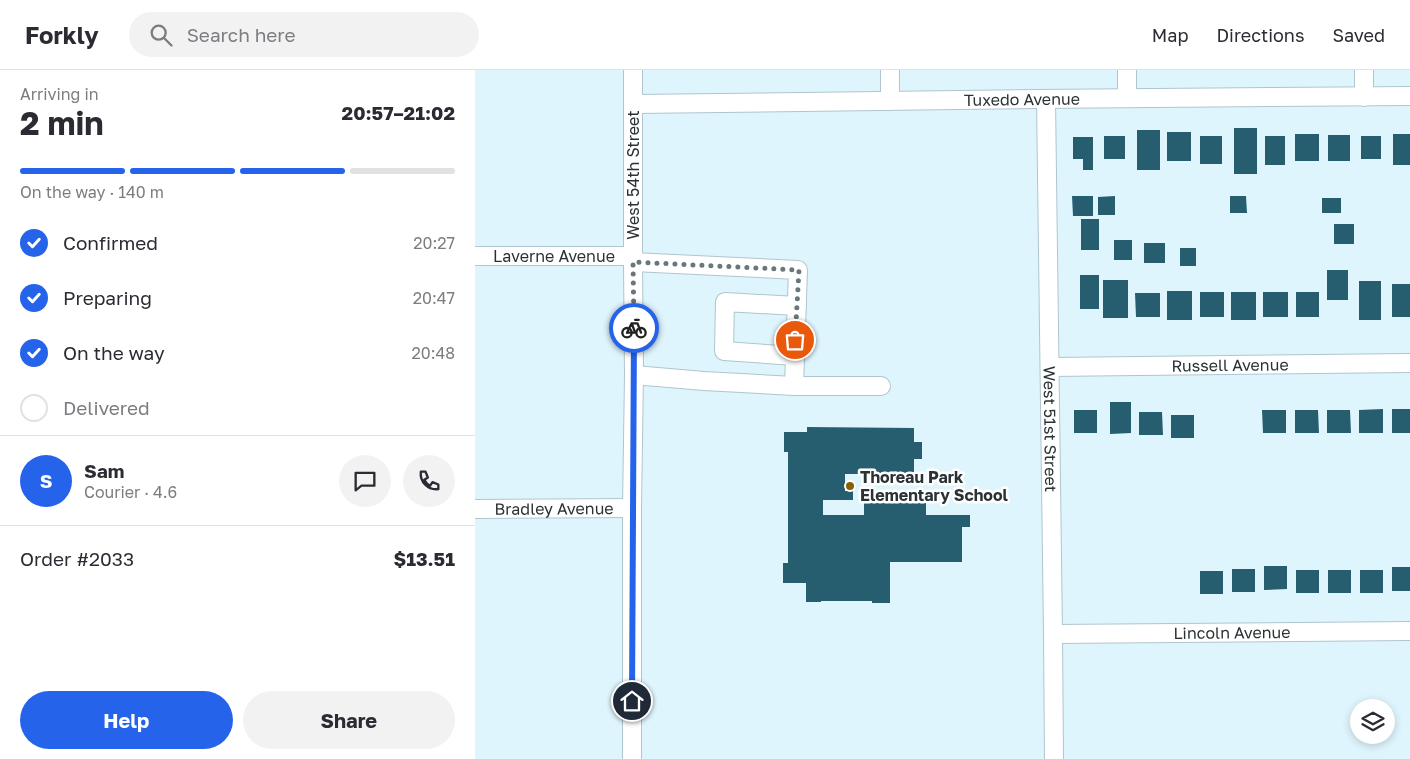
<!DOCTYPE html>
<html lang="en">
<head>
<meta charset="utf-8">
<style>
	body { margin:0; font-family:"Golos Text",sans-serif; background:#f2f2f3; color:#2b2b33; height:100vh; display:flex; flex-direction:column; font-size:19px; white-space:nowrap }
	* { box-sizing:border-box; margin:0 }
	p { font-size:16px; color:#7c7c81 }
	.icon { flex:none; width:28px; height:28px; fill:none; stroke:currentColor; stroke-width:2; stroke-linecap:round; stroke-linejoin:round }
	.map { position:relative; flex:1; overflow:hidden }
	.sheet { display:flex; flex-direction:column; background:#fff; width:475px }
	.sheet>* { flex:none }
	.controls { position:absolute; left:875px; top:629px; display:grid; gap:10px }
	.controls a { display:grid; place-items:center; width:45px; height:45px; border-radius:50%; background:#fff; box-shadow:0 2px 8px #0003; font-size:25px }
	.pin { position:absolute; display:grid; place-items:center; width:42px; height:42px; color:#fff; margin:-21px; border:2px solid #fff; border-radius:50%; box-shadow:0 1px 5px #0007 }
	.courier { position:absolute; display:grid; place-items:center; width:50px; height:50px; margin:-25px; border:4px solid #2563eb; border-radius:50%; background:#fff; color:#222; box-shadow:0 1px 6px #0007 }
	.head em { font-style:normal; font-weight:700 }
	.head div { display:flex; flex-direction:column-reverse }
	.head { display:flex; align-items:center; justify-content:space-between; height:85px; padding:0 20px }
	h1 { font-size:32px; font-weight:700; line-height:38px }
	.bar { display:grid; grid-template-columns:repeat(4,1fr); gap:8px 5px; align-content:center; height:60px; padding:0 20px }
	.bar i { height:6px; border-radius:4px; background:#e1e1e2 }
	.bar .selected { background:#2563eb }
	.bar p { grid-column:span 4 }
	.line { display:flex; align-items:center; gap:12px; padding:0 20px; border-top:1px solid #e1e1e2 }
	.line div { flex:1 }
	.round { display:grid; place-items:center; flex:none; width:52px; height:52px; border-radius:26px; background:#f2f2f3 }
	ol { padding:0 20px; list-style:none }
	li { display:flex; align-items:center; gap:15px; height:55px }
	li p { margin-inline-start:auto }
	li .icon { padding:5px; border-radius:50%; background:#2563eb; color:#fff; stroke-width:4 }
	li:last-child { color:#7c7c81 }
	li i { width:28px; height:28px; border:2px solid #e1e1e2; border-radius:50% }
	.button { display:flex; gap:10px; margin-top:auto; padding:10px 20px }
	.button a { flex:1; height:58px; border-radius:30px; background:#2563eb; color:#fff; font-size:20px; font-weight:700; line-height:58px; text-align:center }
	.button a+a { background:#f2f2f3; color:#2b2b33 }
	header { display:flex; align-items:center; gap:30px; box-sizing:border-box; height:70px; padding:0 25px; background:#fff; border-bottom:1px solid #e1e1e2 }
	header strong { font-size:24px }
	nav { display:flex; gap:28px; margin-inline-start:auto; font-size:18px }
	.search { width:350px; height:45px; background:#f2f2f3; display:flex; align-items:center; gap:12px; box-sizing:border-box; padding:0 18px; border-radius:28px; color:#7c7c81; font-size:19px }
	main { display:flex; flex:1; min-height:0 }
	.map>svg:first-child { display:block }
</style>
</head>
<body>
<header>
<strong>Forkly</strong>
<div class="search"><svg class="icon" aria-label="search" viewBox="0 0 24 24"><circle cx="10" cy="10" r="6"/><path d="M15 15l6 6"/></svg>Search here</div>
<nav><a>Map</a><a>Directions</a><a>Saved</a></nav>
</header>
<main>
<section class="sheet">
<div class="head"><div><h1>2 min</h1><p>Arriving in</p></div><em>20:57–21:02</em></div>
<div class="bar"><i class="selected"></i><i class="selected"></i><i class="selected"></i><i></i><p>On the way · 140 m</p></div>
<ol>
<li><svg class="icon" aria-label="check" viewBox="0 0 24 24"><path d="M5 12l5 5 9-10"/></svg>Confirmed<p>20:27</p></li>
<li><svg class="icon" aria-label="check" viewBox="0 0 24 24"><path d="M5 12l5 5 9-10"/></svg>Preparing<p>20:47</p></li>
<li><svg class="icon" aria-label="check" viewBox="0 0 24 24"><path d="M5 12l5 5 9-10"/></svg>On the way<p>20:48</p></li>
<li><i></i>Delivered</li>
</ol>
<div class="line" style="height:90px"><b class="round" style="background:#2563eb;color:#fff">S</b><div><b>Sam</b><p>Courier · 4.6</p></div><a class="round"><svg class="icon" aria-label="chat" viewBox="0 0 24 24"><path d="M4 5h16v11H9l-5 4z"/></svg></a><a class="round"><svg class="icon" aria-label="phone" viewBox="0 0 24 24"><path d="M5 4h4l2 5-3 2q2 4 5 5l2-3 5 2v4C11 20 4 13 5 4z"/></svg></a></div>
<div class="line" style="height:65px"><div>Order #2033</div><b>$13.51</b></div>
<div class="button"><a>Help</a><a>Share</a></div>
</section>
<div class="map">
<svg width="935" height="689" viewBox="0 0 935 689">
	<rect width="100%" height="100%" fill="#dff5fd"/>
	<path fill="#265d6f" d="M759 58H782V104H759Z
		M662 60H685V100H662Z
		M692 62H716V91H692Z
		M820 64H844V91H820Z
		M918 64H935V95H918Z
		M853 65H875V91H853Z
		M629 66H650V89H629Z
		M725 66H747V94H725Z
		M790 66H810V95H790Z
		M886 66H906V89H886Z
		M598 67H618V100H608V89H598Z
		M597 126H618V146H598Z
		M640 126V145H623V127Z
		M755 126H771L772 143H755Z
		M847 128H866V143H847Z
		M606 149H624V180H606Z
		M859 154H879V174H859Z
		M639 170H657V190H639Z
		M669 173H690V193H669Z
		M705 178H721V196H705Z
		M852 200H873V230H852Z
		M605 205H624V239H605Z
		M628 210H653V248H628Z
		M884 211H906V250H884Z
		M917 214H935V247H917Z
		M692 221H717V250H692Z
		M725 222H749V247H725Z
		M756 222H781V250H756Z
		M788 222H813V247H788Z
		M821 222H844V247H821Z
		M660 223H685V247H661Z
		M635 332H656V363L635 364Z
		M908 339V363H884V340Z
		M917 339H935V363H917Z
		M599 340H622V363H599Z
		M787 340H811V363H788Z
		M820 340H843L844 363H820Z
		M852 340H875L876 363H852Z
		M664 342H687L688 365H664Z
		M696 345H719V368H696Z
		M332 357 439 358V372H447V389H439V404H370V421H378V430H348V445H389V431H451V445H495V457H487V492H415V533H397V531H346V532H331V513H308V493H313V382H309V362H332Z
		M789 496H812V519L789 520Z
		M917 497H935V521H917Z
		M757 499H780V522H757Z
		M821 500H844V523H821Z
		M853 500H876V523H853Z
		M885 500H908V523H885Z
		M725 501H748V524H725Z"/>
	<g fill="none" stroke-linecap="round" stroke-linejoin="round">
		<defs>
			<g id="minor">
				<path d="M415 0V31"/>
				<path d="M652 0V28"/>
				<path d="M889 0V27"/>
				<path id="s1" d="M571 29 578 564 579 689"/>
				<path id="s2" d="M159 34 561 29 935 26"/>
				<path id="s3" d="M0 186H158"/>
				<path d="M158 192 323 200 319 316"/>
				<path d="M320 286 249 281 250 232 322 236"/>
				<path id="s4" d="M575 297 935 293"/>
				<path d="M159 305 229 311 319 316H406"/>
				<path id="s5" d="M0 439 157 438"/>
				<path id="s6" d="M578 564 935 561"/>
				<path d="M157 689V438L159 305 158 192V0"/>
			</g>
		</defs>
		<use href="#minor" stroke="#b0c5cd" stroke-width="20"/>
		<use href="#minor" stroke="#fff" stroke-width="18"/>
	</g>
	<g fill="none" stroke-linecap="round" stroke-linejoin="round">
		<path stroke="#69767b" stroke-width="5" stroke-dasharray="0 9" d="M159 258 158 192 324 200 320 270"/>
		<path stroke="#2563eb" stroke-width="6" d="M157 631 159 258"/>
	</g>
	<circle fill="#886200" stroke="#fff" stroke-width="2" cx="375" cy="416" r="5"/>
	<g text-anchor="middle" stroke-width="5" stroke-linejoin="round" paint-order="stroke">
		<g font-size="16" fill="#2a3235" stroke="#fff">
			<text dy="6" stroke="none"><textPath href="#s2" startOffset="388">Tuxedo Avenue</textPath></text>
			<text transform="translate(158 105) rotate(-90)" y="6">West 54th Street</text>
			<text dy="6" stroke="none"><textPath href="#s3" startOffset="79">Laverne Avenue</textPath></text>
			<text dy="6" stroke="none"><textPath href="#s4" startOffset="180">Russell Avenue</textPath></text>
			<text dy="6" stroke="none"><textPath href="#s1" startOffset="330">West 51st Street</textPath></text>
			<text dy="6" stroke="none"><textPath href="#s5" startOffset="79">Bradley Avenue</textPath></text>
			<text dy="6" stroke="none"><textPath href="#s6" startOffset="179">Lincoln Avenue</textPath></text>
		</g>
		<g font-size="16" font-weight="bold" fill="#2a3235" stroke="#fff" text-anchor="start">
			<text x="385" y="413">Thoreau Park<tspan x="385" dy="18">Elementary School</tspan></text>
		</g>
	</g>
</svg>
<div class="controls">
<a><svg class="icon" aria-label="layers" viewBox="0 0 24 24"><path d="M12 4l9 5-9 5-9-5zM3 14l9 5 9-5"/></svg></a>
</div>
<div class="pin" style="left:320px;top:270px;background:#ea580c"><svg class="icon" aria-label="bag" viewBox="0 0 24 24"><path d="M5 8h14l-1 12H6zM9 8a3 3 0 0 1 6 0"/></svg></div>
<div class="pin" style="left:157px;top:631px;background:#1f2937"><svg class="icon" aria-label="home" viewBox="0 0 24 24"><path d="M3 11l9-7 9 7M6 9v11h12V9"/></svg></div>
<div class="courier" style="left:159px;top:258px"><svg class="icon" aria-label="bike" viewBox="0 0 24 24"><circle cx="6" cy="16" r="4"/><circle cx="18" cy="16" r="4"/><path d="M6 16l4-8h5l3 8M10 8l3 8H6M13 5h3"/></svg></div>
</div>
</main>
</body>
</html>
